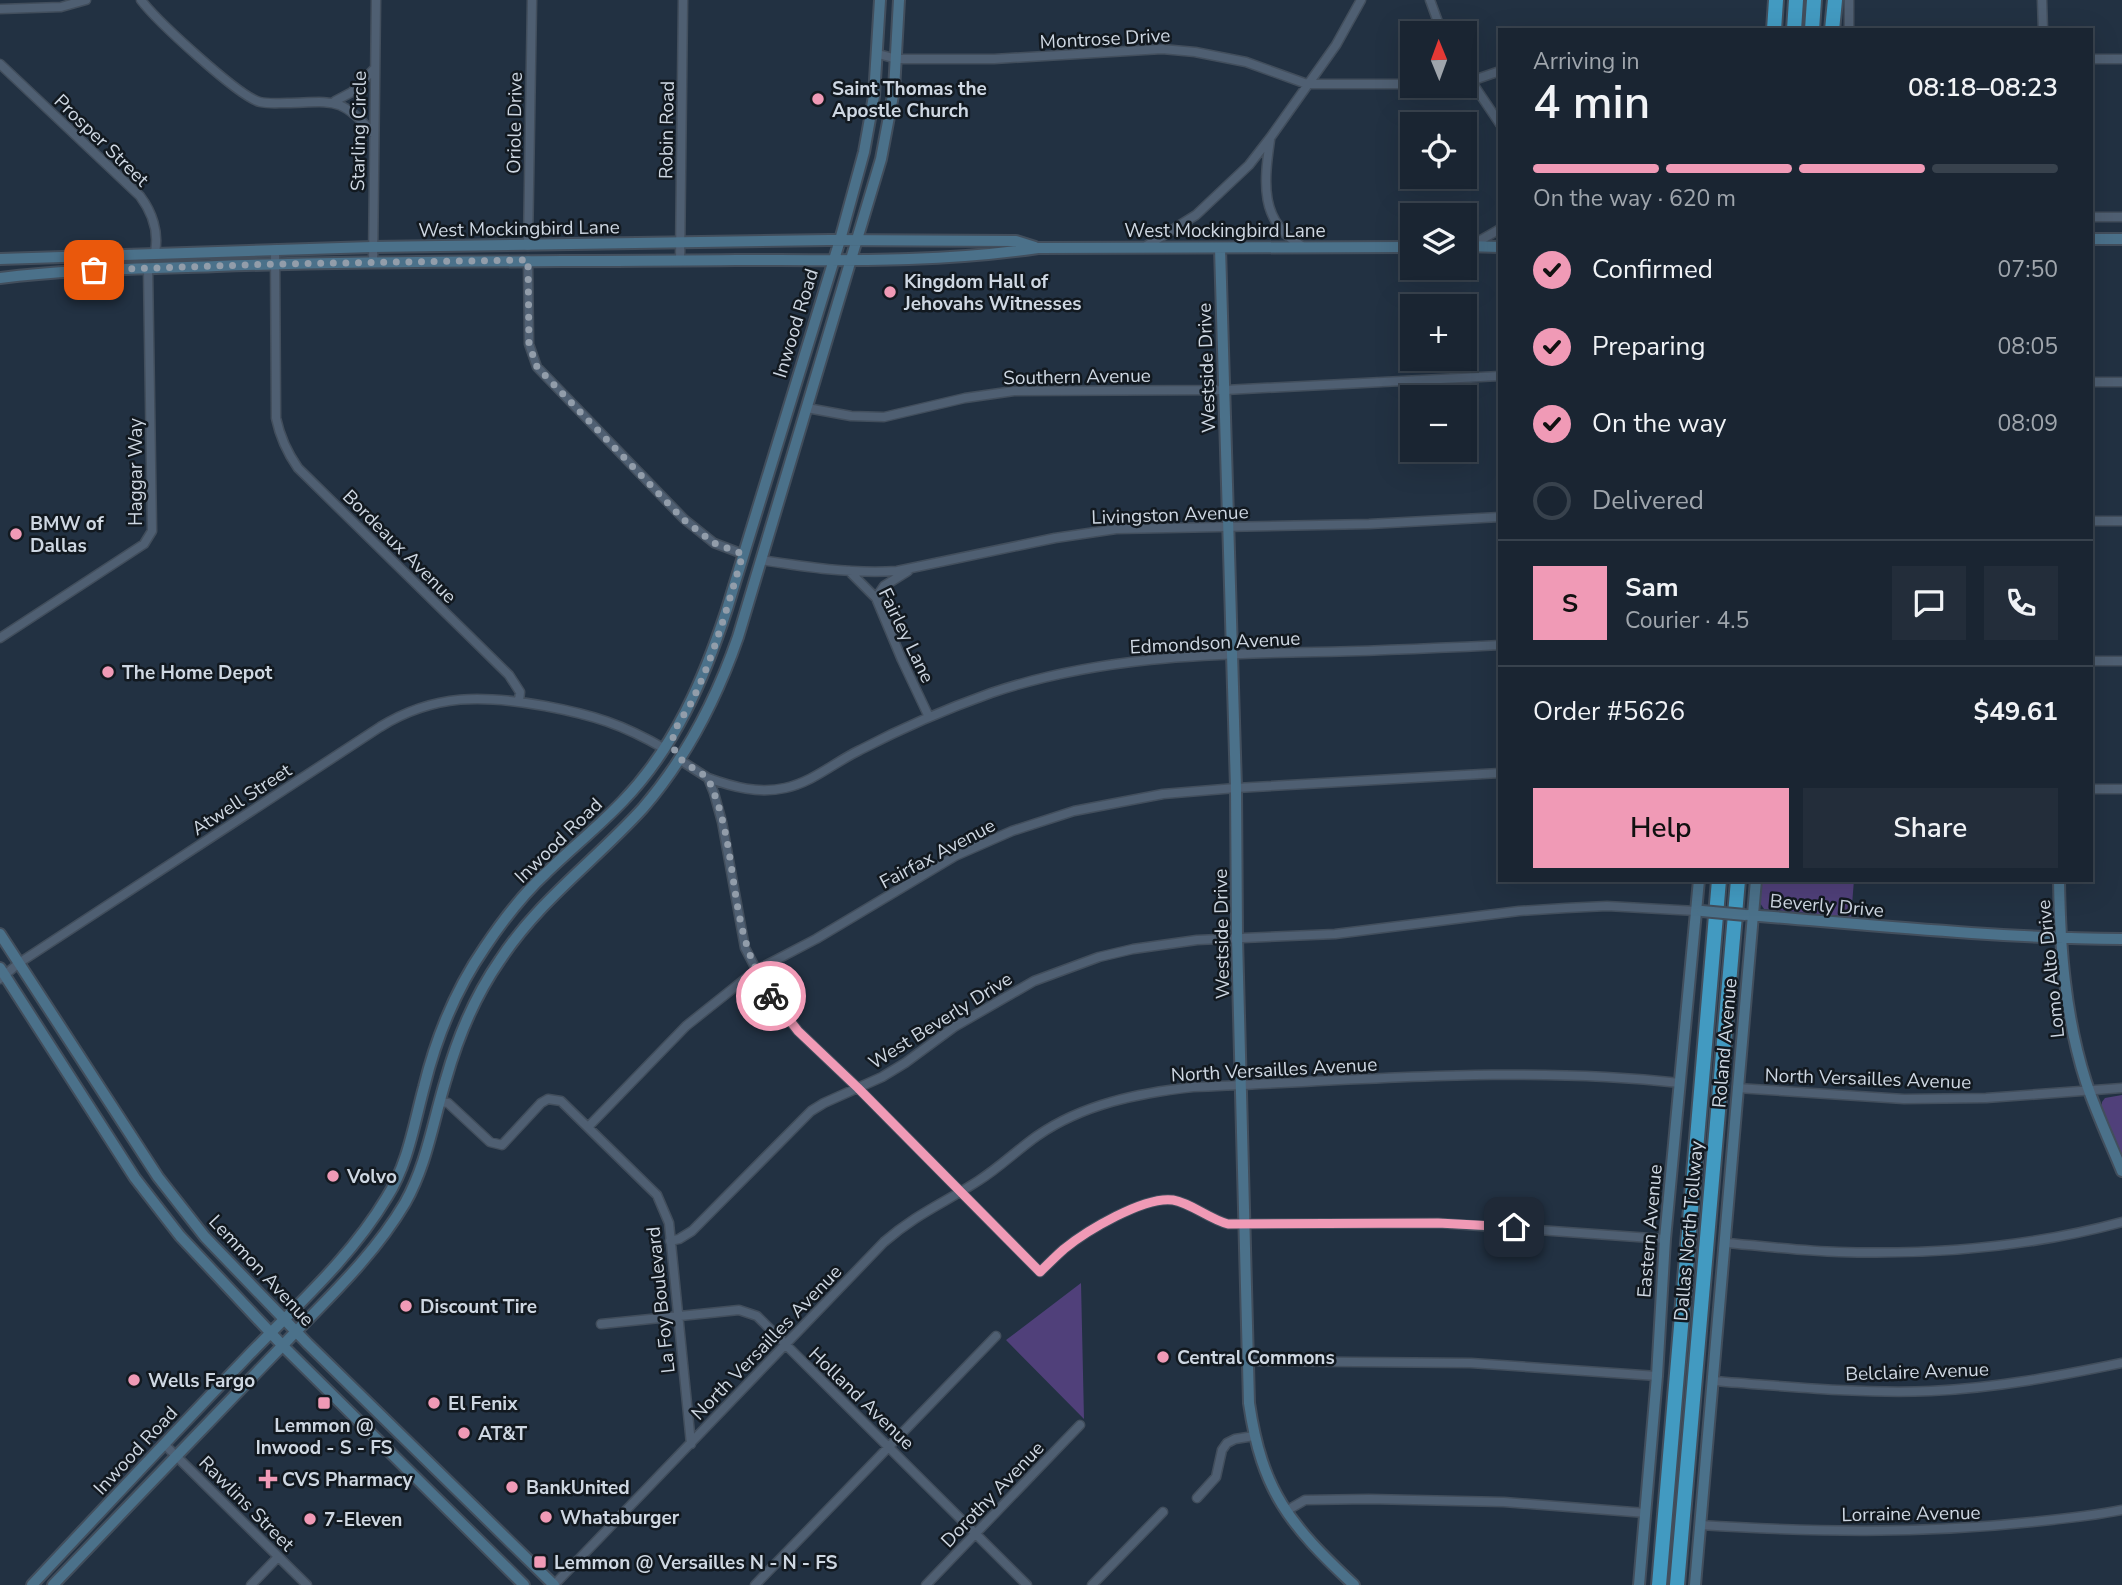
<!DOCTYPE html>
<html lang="en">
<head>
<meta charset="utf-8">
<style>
	body { margin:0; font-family:"Nunito Sans",sans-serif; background:#232d3a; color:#f1f3f6; height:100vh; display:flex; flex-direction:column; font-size:26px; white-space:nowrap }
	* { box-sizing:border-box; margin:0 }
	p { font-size:23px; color:#9fa5ac }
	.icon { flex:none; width:38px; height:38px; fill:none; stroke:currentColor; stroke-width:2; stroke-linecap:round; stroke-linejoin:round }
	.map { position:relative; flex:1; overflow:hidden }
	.panel { position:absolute; left:1498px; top:28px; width:595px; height:854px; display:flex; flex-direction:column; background:#1a2532; border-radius:0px; box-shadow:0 7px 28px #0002,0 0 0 2px #38424d }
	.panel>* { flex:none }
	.needle { width:46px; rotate:359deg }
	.fabs { position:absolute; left:1400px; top:21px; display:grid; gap:14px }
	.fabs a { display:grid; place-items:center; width:77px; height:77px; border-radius:0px; background:#1a2532; box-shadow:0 7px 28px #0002,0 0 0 2px #38424d; font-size:35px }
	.pin { position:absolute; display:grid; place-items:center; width:60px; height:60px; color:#fff; margin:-30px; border-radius:14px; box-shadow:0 4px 10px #0006 }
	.courier { position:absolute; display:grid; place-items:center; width:70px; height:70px; margin:-35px; border:5px solid #f09ab6; border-radius:50%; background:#fff; color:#222; box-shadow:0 2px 9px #0007 }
	.overview em { font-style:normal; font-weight:600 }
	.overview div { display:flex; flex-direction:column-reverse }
	.overview { display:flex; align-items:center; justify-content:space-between; height:119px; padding:0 35px }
	h1 { font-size:46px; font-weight:600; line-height:52px }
	.bar { display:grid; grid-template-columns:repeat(4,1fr); gap:10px 7px; align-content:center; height:84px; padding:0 35px }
	.bar i { height:9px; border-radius:5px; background:#38424d }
	.bar .current { background:#f09ab6 }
	.bar p { grid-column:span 4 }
	.line { display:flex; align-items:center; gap:18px; padding:0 35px; border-top:2px solid #38424d }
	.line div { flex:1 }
	.round { display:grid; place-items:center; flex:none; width:74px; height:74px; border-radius:0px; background:#232d3a }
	ol { padding:0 35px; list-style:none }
	li { display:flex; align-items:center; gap:21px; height:77px }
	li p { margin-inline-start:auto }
	li .icon { padding:7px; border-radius:50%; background:#f09ab6; color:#111; stroke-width:4 }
	li:last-child { color:#9fa5ac }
	li i { width:38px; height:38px; border:4px solid #38424d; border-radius:50% }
	.action { display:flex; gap:14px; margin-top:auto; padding:14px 35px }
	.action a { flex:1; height:80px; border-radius:0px; background:#f09ab6; color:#111; font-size:28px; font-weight:600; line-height:80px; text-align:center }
	.action a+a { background:#232d3a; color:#f1f3f6 }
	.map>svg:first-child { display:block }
</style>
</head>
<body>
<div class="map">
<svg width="2122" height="1585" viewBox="0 0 2122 1585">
	<rect width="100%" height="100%" fill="#223142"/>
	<path fill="#50407a" d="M1762 880H1854L1851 917 1764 909 1760 903Z
		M2122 1095V1155L2102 1109V1102L2105 1098Z
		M1081 1283 1084 1419 1006 1340Z"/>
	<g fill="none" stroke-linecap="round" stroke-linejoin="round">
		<defs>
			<path id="street" d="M141 0C156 20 239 97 260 102 269 104 278 103 287 103 334 102 340 96 373 133
				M1430 0 1442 33
				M2042 0 2043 30
				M0 9 61 7 86 0
				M1849 30V0
				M878 54 897 59H994L1162 49 1195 52 1246 62 1307 84H1412
				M2091 59H2122
				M0 64 140 196C152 212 159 232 155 252
				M1465 72 1500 124
				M1465 83 1500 71
				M335 101 352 92 375 68
				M1270 140C1264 182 1259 222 1302 246
				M2091 217H2122
				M1472 245 1500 229
				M528 246 532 0
				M1143 248 1196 215 1249 165 1270 138 1336 45 1361 0
				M275 249 276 418C280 437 286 451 298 468L509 675 520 692 519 701
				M528 260 529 344 537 367 684 519 714 543 743 554
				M680 261 683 0
				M373 262 376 0
				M2091 382H2122
				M807 408 851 416 884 417 965 398 1014 391 1225 390 1500 376
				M2091 521H2122
				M761 560C806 567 851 574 897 571L1055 538 1116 529 1369 524 1500 517
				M849 571 876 598 902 660 929 717
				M876 598 884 586 908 571
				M0 638 144 544 152 531 148 268
				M2091 661H2122
				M680 760 708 778 714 793 722 822 745 948 769 994 798 1031 858 1088 1040 1272C1048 1264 1056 1256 1064 1249 1086 1231 1144 1196 1173 1200 1191 1203 1209 1219 1228 1224L1438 1223 1665 1239
				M708 778C733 787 759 794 785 788 813 782 835 762 860 750 902 728 946 709 991 693 1097 657 1204 654 1315 652 1377 651 1438 648 1500 645
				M2091 789H2122
				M0 979 19 963 380 727C435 693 484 695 545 706 593 715 622 724 665 749
				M1737 1088 1904 1099 1986 1098 2122 1088
				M439 1102 448 1103 490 1142 502 1145 541 1103 548 1099 561 1101 657 1195 669 1223 691 1444
				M589 1126 686 1026 755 971 816 939 955 856 1012 831 1074 811 1163 794 1236 788 1500 773
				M670 1241 679 1239 692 1231 811 1111 824 1103 882 1077 905 1063 954 1027 1034 981 1099 957 1133 949 1197 940 1335 934 1519 911 1566 908 1607 906 1696 911
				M1726 1243C1764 1246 1802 1251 1839 1252 1935 1255 2030 1247 2122 1222
				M601 1324 739 1310 757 1316 1027 1585
				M1247 1361 1471 1363 1657 1376
				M1712 1381C1785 1386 1858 1394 1931 1391 1996 1388 2059 1376 2122 1363
				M164 1444 307 1585
				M1197 1498 1216 1477 1222 1450 1227 1443 1235 1439 1254 1436
				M1286 1511 1305 1500 1369 1499 1504 1502 1646 1513
				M1700 1525C1811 1532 1921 1534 2032 1522 2062 1519 2092 1516 2122 1510
				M251 1585 278 1557
				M554 1585 884 1242C916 1214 944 1203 978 1181 999 1168 1017 1150 1037 1136 1083 1104 1139 1093 1193 1087 1355 1081 1519 1065 1680 1083
				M755 1585 996 1336
				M926 1585 1080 1425
				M1092 1585 1163 1512"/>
			<path id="secondary" d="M2091 239H2122
				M1465 246 1500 247
				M1220 248 1236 788 1237 938 1249 1403C1262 1492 1290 1525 1354 1585
				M0 259 372 247 829 240 1016 241 1035 247
				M0 278C72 269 144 269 217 266 390 260 563 262 736 260 836 260 939 263 1038 248L1412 247
				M2059 880C2060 948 2065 1017 2086 1082 2096 1112 2110 1142 2122 1171
				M1748 915C1872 925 1997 938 2122 939
				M0 934 158 1177 205 1237 308 1344 554 1585
				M0 968 135 1178 180 1236 283 1346 524 1585
				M32 1585C103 1509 174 1433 246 1358 296 1306 350 1259 387 1197 408 1164 414 1124 424 1087 436 1038 456 989 485 947 503 920 523 894 547 872 572 848 599 826 623 801 675 747 704 679 727 609L840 240 864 152 874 96 880 0
				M53 1585C130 1504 207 1424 285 1343 327 1299 373 1257 405 1203 427 1164 433 1121 446 1079 458 1036 475 996 500 960 540 899 595 861 643 808 687 757 716 700 738 637L881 159 894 90 899 0
				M1639 1585 1657 1376 1665 1239 1699 880
				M1695 1585 1756 880"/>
			<path id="highway" d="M1774 30 1776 0
				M1794 30 1796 0
				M1812 30 1814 0
				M1832 30 1835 0
				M1659 1585 1719 880
				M1677 1585 1738 880"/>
		</defs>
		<use href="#street" stroke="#424e5c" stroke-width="11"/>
		<use href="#secondary" stroke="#424e5c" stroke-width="14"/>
		<use href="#highway" stroke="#424e5c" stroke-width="18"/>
		<use href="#street" stroke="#4f5f72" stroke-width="8"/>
		<use href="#secondary" stroke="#4b718a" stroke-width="10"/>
		<use href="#highway" stroke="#429ac1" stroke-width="14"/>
		<defs>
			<path id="secondary-bridge" d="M1702 911 1745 915"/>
		</defs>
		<use href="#secondary-bridge" stroke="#424e5c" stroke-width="14" stroke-linecap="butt"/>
		<use href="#secondary-bridge" stroke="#4b718a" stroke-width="10"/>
	</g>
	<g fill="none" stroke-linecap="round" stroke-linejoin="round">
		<path stroke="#929daa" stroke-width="7" stroke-dasharray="0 12.6" d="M94 270 275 264 528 260 529 344 537 367 684 520 714 543 743 554C728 604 715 654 692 701 687 712 673 728 673 739 672 761 692 765 706 777 711 782 714 794 717 801 739 868 729 934 771 996"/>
		<path stroke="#f09ab6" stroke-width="9" d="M771 996 798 1031 858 1088 1040 1272C1048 1264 1056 1256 1064 1249 1086 1231 1144 1196 1173 1200 1191 1203 1209 1219 1228 1224L1438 1223 1514 1227"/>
	</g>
	<g fill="#f09ab6" stroke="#121920" stroke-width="2.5">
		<circle cx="818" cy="99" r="7"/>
		<circle cx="890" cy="292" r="7"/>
		<circle cx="16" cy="534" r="7"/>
		<circle cx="108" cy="672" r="7"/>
		<circle cx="333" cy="1176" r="7"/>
		<circle cx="406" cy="1306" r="7"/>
		<circle cx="1163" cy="1357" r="7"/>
		<circle cx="134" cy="1380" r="7"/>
		<rect x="317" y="1396" width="14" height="14" rx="3.5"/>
		<circle cx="434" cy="1403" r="7"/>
		<circle cx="464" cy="1433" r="7"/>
		<path d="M264.5 1468.5h7v7h7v7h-7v7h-7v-7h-7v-7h7z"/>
		<circle cx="512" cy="1487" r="7"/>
		<circle cx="546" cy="1517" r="7"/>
		<circle cx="310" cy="1519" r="7"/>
		<rect x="533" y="1555" width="14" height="14" rx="3.5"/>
	</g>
	<g text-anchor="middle" stroke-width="5" stroke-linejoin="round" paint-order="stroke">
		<g font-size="19" fill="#ced7e2" stroke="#121920">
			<text transform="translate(1105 38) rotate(-3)" y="7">Montrose Drive</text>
			<text transform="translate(514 123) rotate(-89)" y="7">Oriole Drive</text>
			<text transform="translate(666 130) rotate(-89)" y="7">Robin Road</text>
			<text transform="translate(358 131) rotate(-89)" y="7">Starling Circle</text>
			<text transform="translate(102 140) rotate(44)" y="7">Prosper Street</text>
			<text transform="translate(519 228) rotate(-1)" y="7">West Mockingbird Lane</text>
			<text x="1225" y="237">West Mockingbird Lane</text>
			<text transform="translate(795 323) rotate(-73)" y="7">Inwood Road</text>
			<text transform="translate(1206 368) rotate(-92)" y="7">Westside Drive</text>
			<text transform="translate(1077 376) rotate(-1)" y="7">Southern Avenue</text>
			<text transform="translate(135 472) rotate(-90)" y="7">Haggar Way</text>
			<text transform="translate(1170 514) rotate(-2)" y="7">Livingston Avenue</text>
			<text transform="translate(400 546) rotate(45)" y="7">Bordeaux Avenue</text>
			<text transform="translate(907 635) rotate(64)" y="7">Fairley Lane</text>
			<text transform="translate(1215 642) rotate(-3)" y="7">Edmondson Avenue</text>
			<text transform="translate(241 799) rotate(-33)" y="7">Atwell Street</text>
			<text transform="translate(558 840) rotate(-44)" y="7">Inwood Road</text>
			<text transform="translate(937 853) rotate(-28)" y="7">Fairfax Avenue</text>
			<text transform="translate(1827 905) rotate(5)" y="7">Beverly Drive</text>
			<text transform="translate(1221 934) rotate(-91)" y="7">Westside Drive</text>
			<text transform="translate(2050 969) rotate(-96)" y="7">Lomo Alto Drive</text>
			<text transform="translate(940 1020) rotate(-32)" y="7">West Beverly Drive</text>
			<text transform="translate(1724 1043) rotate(-85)" y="7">Roland Avenue</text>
			<text transform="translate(1274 1069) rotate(-3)" y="7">North Versailles Avenue</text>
			<text transform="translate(1868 1078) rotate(2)" y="7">North Versailles Avenue</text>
			<text transform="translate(1649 1231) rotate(-85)" y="7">Eastern Avenue</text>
			<text transform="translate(1688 1231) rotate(-85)" y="7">Dallas North Tollway</text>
			<text transform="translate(262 1270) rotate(47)" y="7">Lemmon Avenue</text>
			<text transform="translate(660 1300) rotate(-96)" y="7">La Foy Boulevard</text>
			<text transform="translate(766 1342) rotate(-46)" y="7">North Versailles Avenue</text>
			<text transform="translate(1917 1371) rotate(-2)" y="7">Belclaire Avenue</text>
			<text transform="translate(862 1398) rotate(44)" y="7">Holland Avenue</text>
			<text transform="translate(135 1450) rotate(-47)" y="7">Inwood Road</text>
			<text transform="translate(992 1494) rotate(-46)" y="7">Dorothy Avenue</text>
			<text transform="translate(247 1503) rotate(45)" y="7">Rawlins Street</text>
			<text transform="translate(1911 1513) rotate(-1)" y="7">Lorraine Avenue</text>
		</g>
		<g font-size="19" font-weight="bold" fill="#ced7e2" stroke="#121920" text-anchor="start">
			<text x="832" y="95">Saint Thomas the<tspan x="832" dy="22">Apostle Church</tspan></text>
			<text x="904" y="288">Kingdom Hall of<tspan x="904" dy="22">Jehovahs Witnesses</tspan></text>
			<text x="30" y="530">BMW of<tspan x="30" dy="22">Dallas</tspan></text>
			<text x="122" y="679">The Home Depot</text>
			<text x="347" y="1183">Volvo</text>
			<text x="420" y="1313">Discount Tire</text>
			<text x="1177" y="1364">Central Commons</text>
			<text x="148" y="1387">Wells Fargo</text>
			<text x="448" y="1410">El Fenix</text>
			<text x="324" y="1432" text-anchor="middle">Lemmon @<tspan x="324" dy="22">Inwood - S - FS</tspan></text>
			<text x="478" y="1440">AT&amp;T</text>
			<text x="282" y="1486">CVS Pharmacy</text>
			<text x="526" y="1494">BankUnited</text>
			<text x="560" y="1524">Whataburger</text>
			<text x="324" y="1526">7-Eleven</text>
			<text x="554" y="1569">Lemmon @ Versailles N - N - FS</text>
		</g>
	</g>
</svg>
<div class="fabs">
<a><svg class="needle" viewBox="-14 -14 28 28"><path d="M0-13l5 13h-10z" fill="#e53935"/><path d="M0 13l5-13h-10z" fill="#9fa5ac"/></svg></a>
<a><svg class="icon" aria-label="locate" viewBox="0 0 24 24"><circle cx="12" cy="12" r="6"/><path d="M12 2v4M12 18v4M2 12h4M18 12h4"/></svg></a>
<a><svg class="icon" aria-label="layers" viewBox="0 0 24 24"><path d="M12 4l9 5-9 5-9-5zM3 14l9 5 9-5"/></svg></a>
<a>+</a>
<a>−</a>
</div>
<div class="pin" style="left:94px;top:270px;background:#ea580c"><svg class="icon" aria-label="bag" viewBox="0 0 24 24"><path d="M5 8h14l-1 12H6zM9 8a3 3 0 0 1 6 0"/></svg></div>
<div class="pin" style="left:1514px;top:1227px;background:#1f2937"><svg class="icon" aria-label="home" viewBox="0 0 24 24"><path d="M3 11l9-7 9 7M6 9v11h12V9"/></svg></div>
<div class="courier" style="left:771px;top:996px"><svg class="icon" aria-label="bike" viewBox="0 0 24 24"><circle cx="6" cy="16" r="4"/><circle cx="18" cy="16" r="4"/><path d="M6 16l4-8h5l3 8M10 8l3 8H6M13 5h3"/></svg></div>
<section class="panel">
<div class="overview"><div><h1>4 min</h1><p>Arriving in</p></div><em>08:18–08:23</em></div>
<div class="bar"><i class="current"></i><i class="current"></i><i class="current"></i><i></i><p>On the way · 620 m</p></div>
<ol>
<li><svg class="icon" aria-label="check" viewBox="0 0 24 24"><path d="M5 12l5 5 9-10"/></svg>Confirmed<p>07:50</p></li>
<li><svg class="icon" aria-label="check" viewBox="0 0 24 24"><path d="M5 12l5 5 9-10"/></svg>Preparing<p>08:05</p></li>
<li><svg class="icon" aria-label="check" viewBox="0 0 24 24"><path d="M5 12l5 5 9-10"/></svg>On the way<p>08:09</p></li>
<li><i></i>Delivered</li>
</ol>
<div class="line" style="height:126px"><b class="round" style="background:#f09ab6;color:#111">S</b><div><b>Sam</b><p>Courier · 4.5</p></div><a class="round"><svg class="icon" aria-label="chat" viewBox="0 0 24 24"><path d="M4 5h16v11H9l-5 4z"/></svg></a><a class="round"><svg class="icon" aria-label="phone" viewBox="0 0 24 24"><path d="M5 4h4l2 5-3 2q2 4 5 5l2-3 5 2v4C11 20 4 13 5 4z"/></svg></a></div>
<div class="line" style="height:91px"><div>Order #5626</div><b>$49.61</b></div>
<div class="action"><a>Help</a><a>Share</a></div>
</section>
</div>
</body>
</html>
